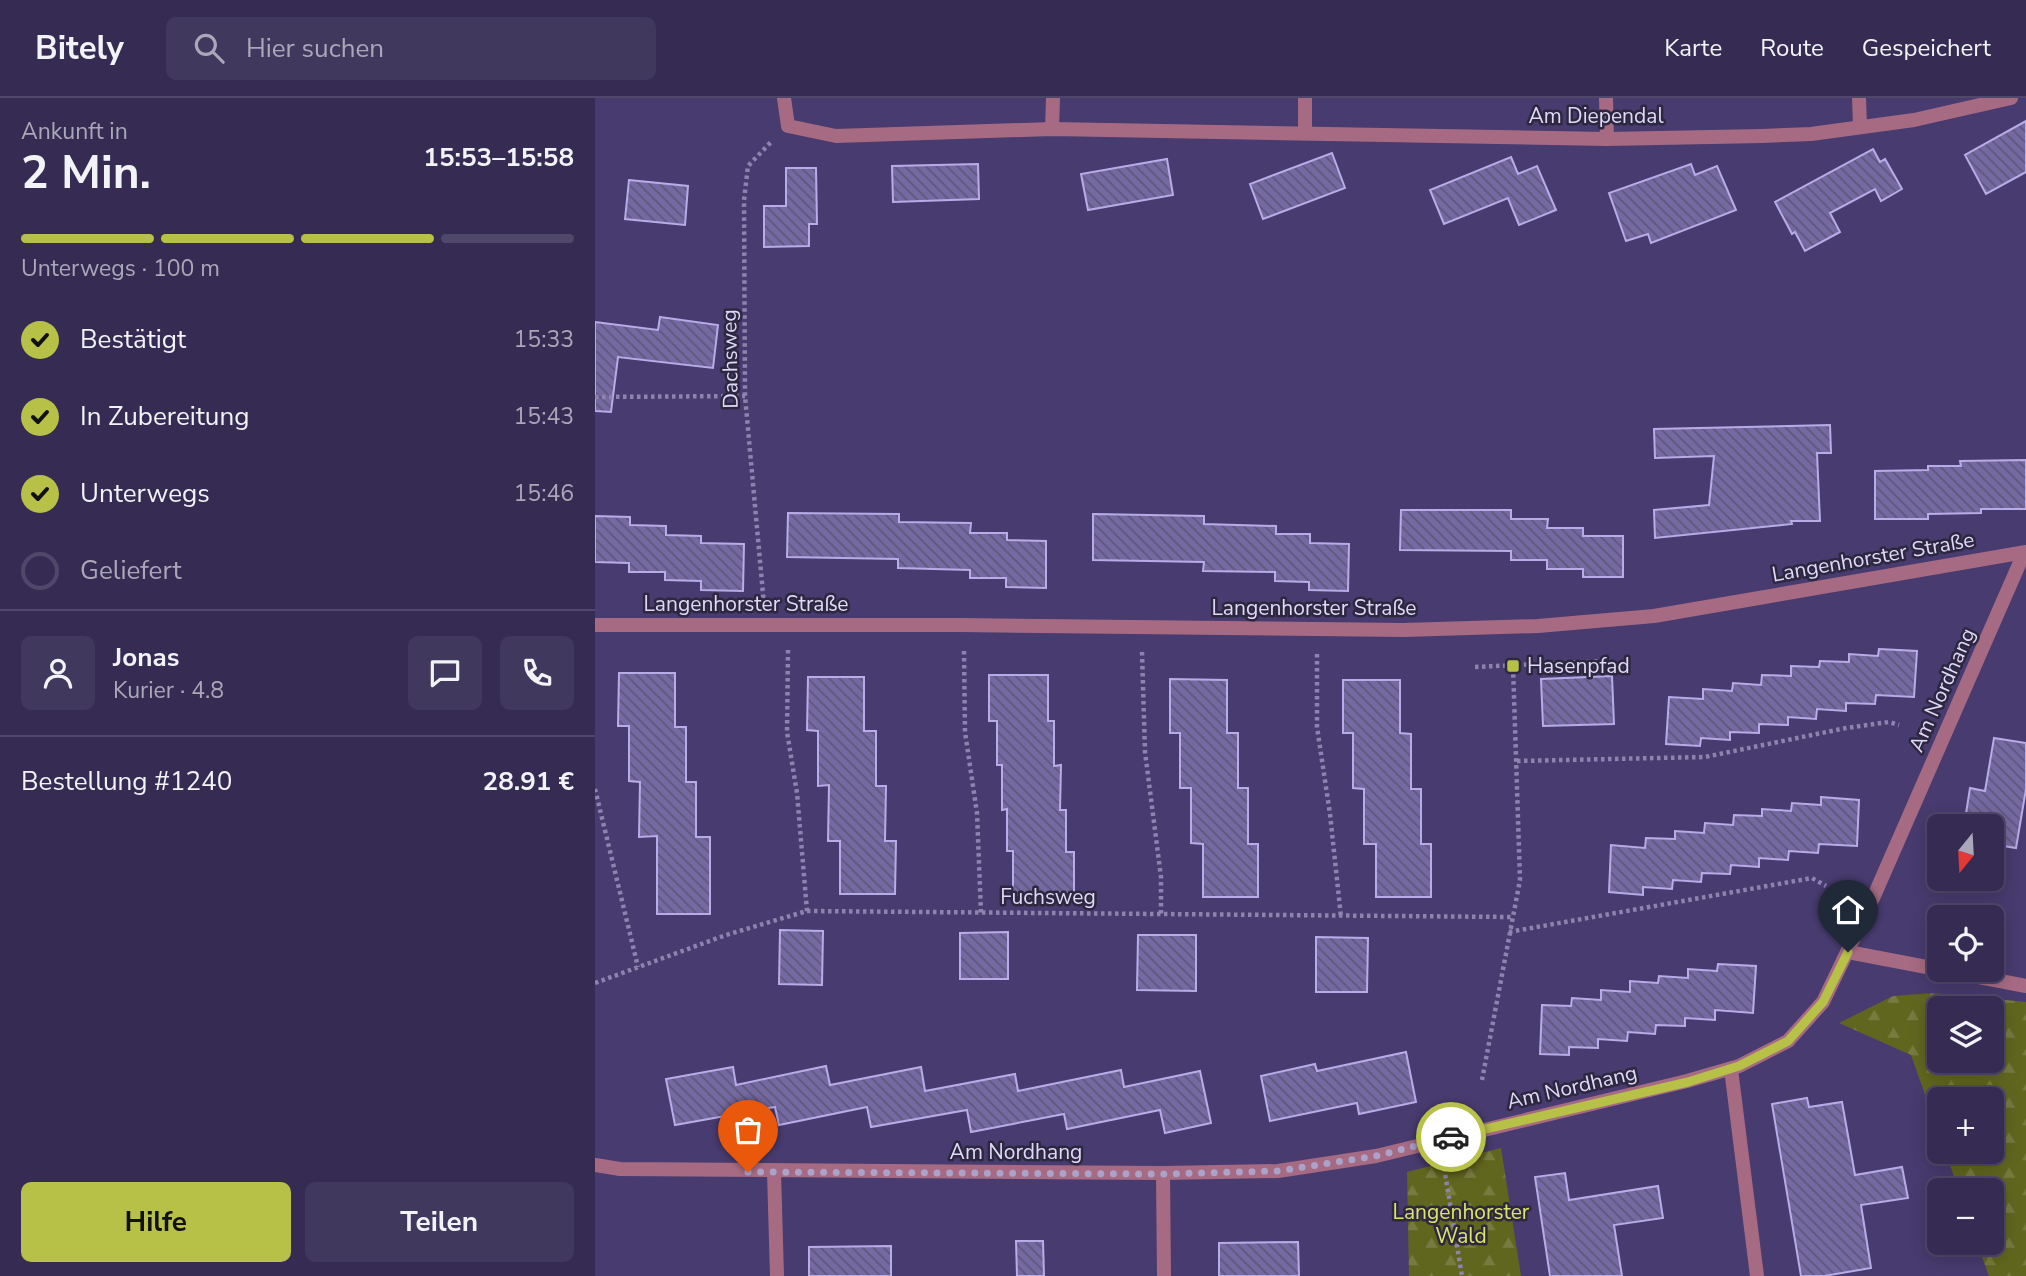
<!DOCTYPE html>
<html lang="de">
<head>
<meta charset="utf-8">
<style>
	body { margin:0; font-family:"Nunito Sans",sans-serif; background:#41385d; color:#f1f3f6; height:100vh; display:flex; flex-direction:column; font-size:26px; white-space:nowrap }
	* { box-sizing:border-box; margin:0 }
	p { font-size:23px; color:#aaa7b8 }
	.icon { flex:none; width:38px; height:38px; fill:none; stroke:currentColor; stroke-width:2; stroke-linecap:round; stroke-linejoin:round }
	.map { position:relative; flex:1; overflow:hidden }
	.side { display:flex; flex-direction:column; background:#362c53; width:595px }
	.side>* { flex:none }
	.needle { width:46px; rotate:198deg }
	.fabs { position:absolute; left:1332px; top:716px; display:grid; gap:14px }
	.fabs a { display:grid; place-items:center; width:77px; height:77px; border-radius:10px; background:#362c53; box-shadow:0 4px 18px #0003,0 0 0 2px #50486a; font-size:35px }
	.pin { position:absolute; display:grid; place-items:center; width:60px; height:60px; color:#fff; margin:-72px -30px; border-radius:50% 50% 50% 0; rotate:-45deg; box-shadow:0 0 7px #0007 }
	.pin .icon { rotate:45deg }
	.courier { position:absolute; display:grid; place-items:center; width:70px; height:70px; margin:-35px; border:5px solid #b8c147; border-radius:50%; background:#fff; color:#222; box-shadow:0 2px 9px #0007 }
	.head em { font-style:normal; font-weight:700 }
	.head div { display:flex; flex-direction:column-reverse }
	.head { display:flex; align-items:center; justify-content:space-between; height:119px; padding:0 21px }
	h1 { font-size:46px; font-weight:700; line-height:52px }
	.bar { display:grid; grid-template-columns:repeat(4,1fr); gap:10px 7px; align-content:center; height:84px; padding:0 21px }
	.bar i { height:9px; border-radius:5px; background:#50486a }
	.bar .on { background:#b8c147 }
	.bar p { grid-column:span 4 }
	.line { display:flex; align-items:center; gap:18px; padding:0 21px; border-top:2px solid #50486a }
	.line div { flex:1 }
	.round { display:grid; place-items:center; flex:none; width:74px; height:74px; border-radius:10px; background:#41385d }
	ol { padding:0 21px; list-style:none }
	li { display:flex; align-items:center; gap:21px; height:77px }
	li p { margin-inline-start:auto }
	li .icon { padding:7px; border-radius:50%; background:#b8c147; color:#111; stroke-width:4 }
	li:last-child { color:#aaa7b8 }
	li i { width:38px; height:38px; border:4px solid #50486a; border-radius:50% }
	.button { display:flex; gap:14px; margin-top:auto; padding:14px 21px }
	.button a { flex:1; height:80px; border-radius:10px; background:#b8c147; color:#111; font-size:28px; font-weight:700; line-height:80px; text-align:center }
	.button a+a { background:#41385d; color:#f1f3f6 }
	header { display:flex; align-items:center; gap:42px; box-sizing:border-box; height:98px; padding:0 35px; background:#362c53; border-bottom:2px solid #50486a }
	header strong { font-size:33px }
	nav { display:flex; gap:38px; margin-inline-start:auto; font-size:24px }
	.search { width:490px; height:63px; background:#41385d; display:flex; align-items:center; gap:18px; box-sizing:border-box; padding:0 24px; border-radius:10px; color:#aaa7b8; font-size:26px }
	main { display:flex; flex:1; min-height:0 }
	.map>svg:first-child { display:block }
</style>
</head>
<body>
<header>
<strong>Bitely</strong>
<div class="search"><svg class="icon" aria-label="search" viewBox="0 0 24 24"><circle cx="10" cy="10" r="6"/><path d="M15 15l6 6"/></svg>Hier suchen</div>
<nav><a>Karte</a><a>Route</a><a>Gespeichert</a></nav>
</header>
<main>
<section class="side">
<div class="head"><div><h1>2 Min.</h1><p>Ankunft in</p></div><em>15:53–15:58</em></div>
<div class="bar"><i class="on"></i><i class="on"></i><i class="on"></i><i></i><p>Unterwegs · 100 m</p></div>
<ol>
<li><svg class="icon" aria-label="check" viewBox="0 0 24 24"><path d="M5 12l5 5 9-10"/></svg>Bestätigt<p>15:33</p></li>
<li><svg class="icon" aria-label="check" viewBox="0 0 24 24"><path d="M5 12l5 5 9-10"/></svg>In Zubereitung<p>15:43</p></li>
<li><svg class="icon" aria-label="check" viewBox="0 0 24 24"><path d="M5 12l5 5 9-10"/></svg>Unterwegs<p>15:46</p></li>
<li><i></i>Geliefert</li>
</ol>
<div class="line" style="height:126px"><a class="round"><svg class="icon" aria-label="person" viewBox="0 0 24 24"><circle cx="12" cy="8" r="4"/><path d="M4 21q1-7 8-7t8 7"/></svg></a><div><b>Jonas</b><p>Kurier · 4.8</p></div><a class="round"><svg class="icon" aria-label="chat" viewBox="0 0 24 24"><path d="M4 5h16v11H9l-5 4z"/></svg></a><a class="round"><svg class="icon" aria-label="phone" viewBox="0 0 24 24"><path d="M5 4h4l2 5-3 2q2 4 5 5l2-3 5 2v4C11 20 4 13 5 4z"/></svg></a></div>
<div class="line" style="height:91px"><div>Bestellung #1240</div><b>28.91 €</b></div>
<div class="button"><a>Hilfe</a><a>Teilen</a></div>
</section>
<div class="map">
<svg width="1431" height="1178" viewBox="0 0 1431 1178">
	<defs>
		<pattern id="forest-firs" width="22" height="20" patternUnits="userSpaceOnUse" patternTransform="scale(1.75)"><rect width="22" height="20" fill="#61661f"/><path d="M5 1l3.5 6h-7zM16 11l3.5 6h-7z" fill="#777b40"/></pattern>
		<pattern id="building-back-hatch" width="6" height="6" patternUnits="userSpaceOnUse" patternTransform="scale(1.75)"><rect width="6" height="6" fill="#7569a1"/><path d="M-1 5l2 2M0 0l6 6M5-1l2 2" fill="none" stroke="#5e577a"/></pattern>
	</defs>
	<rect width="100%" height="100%" fill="#483b6f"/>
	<path fill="url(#forest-firs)" fill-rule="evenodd" d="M1338 895 1431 904V1178H1394L1382 1145 1396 1144V1092H1364L1350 1054H1396V1001H1344V1036L1316 957 1244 925 1298 898ZM1344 910H1396V962H1344Z
		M906 1050 926 1178H814L812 1074Z"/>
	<path fill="url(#building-back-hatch)" stroke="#b8ace8" stroke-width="2" d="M1431 23V74L1391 96 1370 57Z
		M1278 51 1285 64 1290 61 1307 91 1286 103 1280 91 1235 115 1245 134 1210 153 1200 134 1197 136 1180 104Z
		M737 55 750 90 668 121 655 86Z
		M916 59 923 76 942 68 961 112 924 127 913 100 849 126 835 92Z
		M572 61 578 97 493 112 486 76Z
		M383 66 384 101 298 104 297 68Z
		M1096 66 1100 77 1122 68 1141 112 1056 145 1053 136 1031 143 1014 95Z
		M191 70H221L222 126H214V148L169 149V108H191Z
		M34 82 93 88 90 127 30 121Z
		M65 219 123 227 118 270 23 259 16 314 0 313V224L63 232Z
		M1235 327 1236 355H1222L1225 423H1196L1197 426 1060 440 1059 412 1114 407 1119 358 1060 360 1059 331Z
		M1431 362V411H1386V415L1333 416V421H1280V373L1333 372V368H1366L1365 363Z
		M806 412H916V421H953L952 430H988V438H1028V479H988V471H952V462H916V453L805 452Z
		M193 415 304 416V424L376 425 375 435H412V442L451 443V490L411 489V480H375V472L303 470V461L192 459Z
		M498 416 609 418V426L681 428V436H715V445L754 446 753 493 714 492V484L680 483V474L608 473 609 464 498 462Z
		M0 418 35 419V427L71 428V437L106 438V445L149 446 148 493 106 492V483L70 482V474H34V465L0 464Z
		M1284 551 1322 553 1319 599 1281 597 1280 606 1251 605V613L1222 611 1221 621 1193 619V627L1164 626V635L1135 634V642L1106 640 1105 648 1071 646 1074 599 1108 601V591L1137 593 1138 585 1166 587 1167 577 1196 578V568L1224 569 1225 563 1254 564V556L1283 558Z
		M24 575H80V629H91V684H101V739H115V816H62V738L44 739 45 684 34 683V628H23Z
		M394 577H453V623H459V668L466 667 465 712H471V754H479V797H418V753H412V711L407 712V667H402V623H394Z
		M1017 578 1019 626 948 628 946 581Z
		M213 579H269V633H281V688H291L290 743H301L300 796H245V743H233L234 687 223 688V633L212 632Z
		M575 581 632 582V635H643V690H653V746H663V799H608V746L596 745V690H585V635H575Z
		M748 582H805V635L816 636V691H826V746H836V799H781V746H769V691L758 690V635H748Z
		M1399 640 1431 645V691L1421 750 1396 746V728H1369L1375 690 1390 693Z
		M1226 699 1264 702 1262 748 1224 746 1223 755 1194 753 1193 762 1164 760V769L1136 767 1135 776 1107 775 1106 784 1078 782 1077 791 1048 789V797L1014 794 1016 747 1050 750 1051 740 1080 741V733L1109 735 1110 725 1138 727 1139 717 1167 718V711L1196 713 1197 705 1226 707Z
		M185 832 228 833 227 887 184 886Z
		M413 834V881H365V835Z
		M543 837H601V893L542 892Z
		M721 839 773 840 772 894H721Z
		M1123 866 1161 868 1158 915 1120 912V922L1090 920V928L1061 927 1060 936 1033 934 1032 943 1003 941V950L974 949V957L945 956 947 907 976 908 977 900 1006 902V892L1035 894V883L1063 885 1064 878 1093 880V871L1122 873Z
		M811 954 821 1004 764 1016 762 1005 675 1023 666 978 720 966 722 973Z
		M231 968 235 987 326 969 330 993 420 976 423 993 526 972 529 989 605 973 616 1025 570 1035 565 1012 472 1031 469 1016 376 1034 372 1012 276 1029 272 1009 184 1027 180 1009 80 1027 71 981 138 969 141 987Z
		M1212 1000 1214 1009 1247 1004 1260 1077 1307 1069 1313 1100 1266 1107 1276 1170 1229 1178H1206L1177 1006Z
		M970 1075 974 1102 1063 1088 1068 1120 1019 1127 1027 1178H955L940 1079Z
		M421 1143H448L449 1178H422Z
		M703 1144 704 1178H624V1145Z
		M296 1148V1178H214V1149Z"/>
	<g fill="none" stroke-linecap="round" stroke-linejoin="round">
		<path stroke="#8d83ae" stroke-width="4.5" stroke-dasharray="3.5 3.5" stroke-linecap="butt" d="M0 299 150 298
			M169 507 150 298 149 102 153 68 177 43
			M193 552 192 634 202 695 212 813
			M369 553 370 634 382 715 386 815
			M547 554 550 654 566 779V816
			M722 556V629L735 716 746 819
			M880 569 1005 563
			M922 663 1110 659 1251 630 1294 624 1304 627
			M0 691 43 869
			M914 834 1217 780 1231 788
			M0 885 131 837 212 813 917 819
			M887 982 925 782 918 568
			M848 1063 867 1178"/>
		<path stroke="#a66b83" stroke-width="14" d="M1011 0 1012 41
			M1264 0 1265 28
			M457 31 458 0
			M710 35V0
			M1136 971 1162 1178
			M179 1074 182 1178
			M568 1075 569 1178"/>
		<path stroke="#a66b83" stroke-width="14" d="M189 0 193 28 241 38 457 31 1012 41 1167 38 1216 36 1319 22 1416 0
			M1253 854 1431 888
			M0 1067 25 1071 568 1075 683 1073 781 1058 1092 983 1144 968 1193 943 1228 904 1279 798 1429 455"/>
		<path stroke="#a66b83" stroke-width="14" d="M0 527H365L809 532 943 528 1059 518 1431 454"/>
	</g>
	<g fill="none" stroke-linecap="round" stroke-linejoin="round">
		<path stroke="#aaa2c9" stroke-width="7" stroke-dasharray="0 12.6" d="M153 1074 568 1076 683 1073 781 1058 856 1039"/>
		<path stroke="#b8c147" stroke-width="9" d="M856 1039 1093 984 1144 968 1193 943 1228 904 1253 854"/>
	</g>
	<rect fill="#b8c147" stroke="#2d283f" stroke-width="2.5" x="911" y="561" width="14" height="14" rx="3.5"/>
	<g text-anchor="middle" stroke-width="5" stroke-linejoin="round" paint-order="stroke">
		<g font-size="21" fill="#dfd9f9" stroke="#2d283f">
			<text x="1001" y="25">Am Diependal</text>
			<text transform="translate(135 261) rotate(-91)" y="7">Dachsweg</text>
			<text transform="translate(1278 459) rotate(-10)" y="7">Langenhorster Straße</text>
			<text x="151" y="513">Langenhorster Straße</text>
			<text x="719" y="517">Langenhorster Straße</text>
			<text transform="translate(1347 592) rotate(-66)" y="7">Am Nordhang</text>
			<text x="453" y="806">Fuchsweg</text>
			<text transform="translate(977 989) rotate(-13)" y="7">Am Nordhang</text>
			<text x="421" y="1061">Am Nordhang</text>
		</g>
		<g font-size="21" fill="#dfd9f9" stroke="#2d283f" text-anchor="start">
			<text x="932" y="575">Hasenpfad</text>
		</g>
		<g font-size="21" fill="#dbe567" stroke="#2d283f">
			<text x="866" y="1121">Langenhorster<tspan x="866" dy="24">Wald</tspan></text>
		</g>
	</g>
</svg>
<div class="fabs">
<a><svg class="needle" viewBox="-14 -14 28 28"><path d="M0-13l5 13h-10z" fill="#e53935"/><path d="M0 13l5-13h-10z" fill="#aaa7b8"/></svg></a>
<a><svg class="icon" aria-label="locate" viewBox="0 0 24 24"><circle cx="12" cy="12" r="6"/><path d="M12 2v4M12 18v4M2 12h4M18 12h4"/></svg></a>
<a><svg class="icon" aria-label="layers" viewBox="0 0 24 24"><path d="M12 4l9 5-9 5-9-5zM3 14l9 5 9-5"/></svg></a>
<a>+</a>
<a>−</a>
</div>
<div class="pin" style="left:153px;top:1074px;background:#ea580c"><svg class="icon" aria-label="bag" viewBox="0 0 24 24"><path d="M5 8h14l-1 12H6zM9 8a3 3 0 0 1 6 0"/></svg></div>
<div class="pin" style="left:1253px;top:854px;background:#1f2937"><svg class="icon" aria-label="home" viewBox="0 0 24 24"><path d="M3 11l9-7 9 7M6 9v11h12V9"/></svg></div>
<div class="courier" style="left:856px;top:1039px"><svg class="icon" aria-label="car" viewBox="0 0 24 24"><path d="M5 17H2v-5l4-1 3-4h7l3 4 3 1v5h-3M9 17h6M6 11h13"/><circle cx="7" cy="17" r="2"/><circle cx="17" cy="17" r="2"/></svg></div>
</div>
</main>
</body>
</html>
